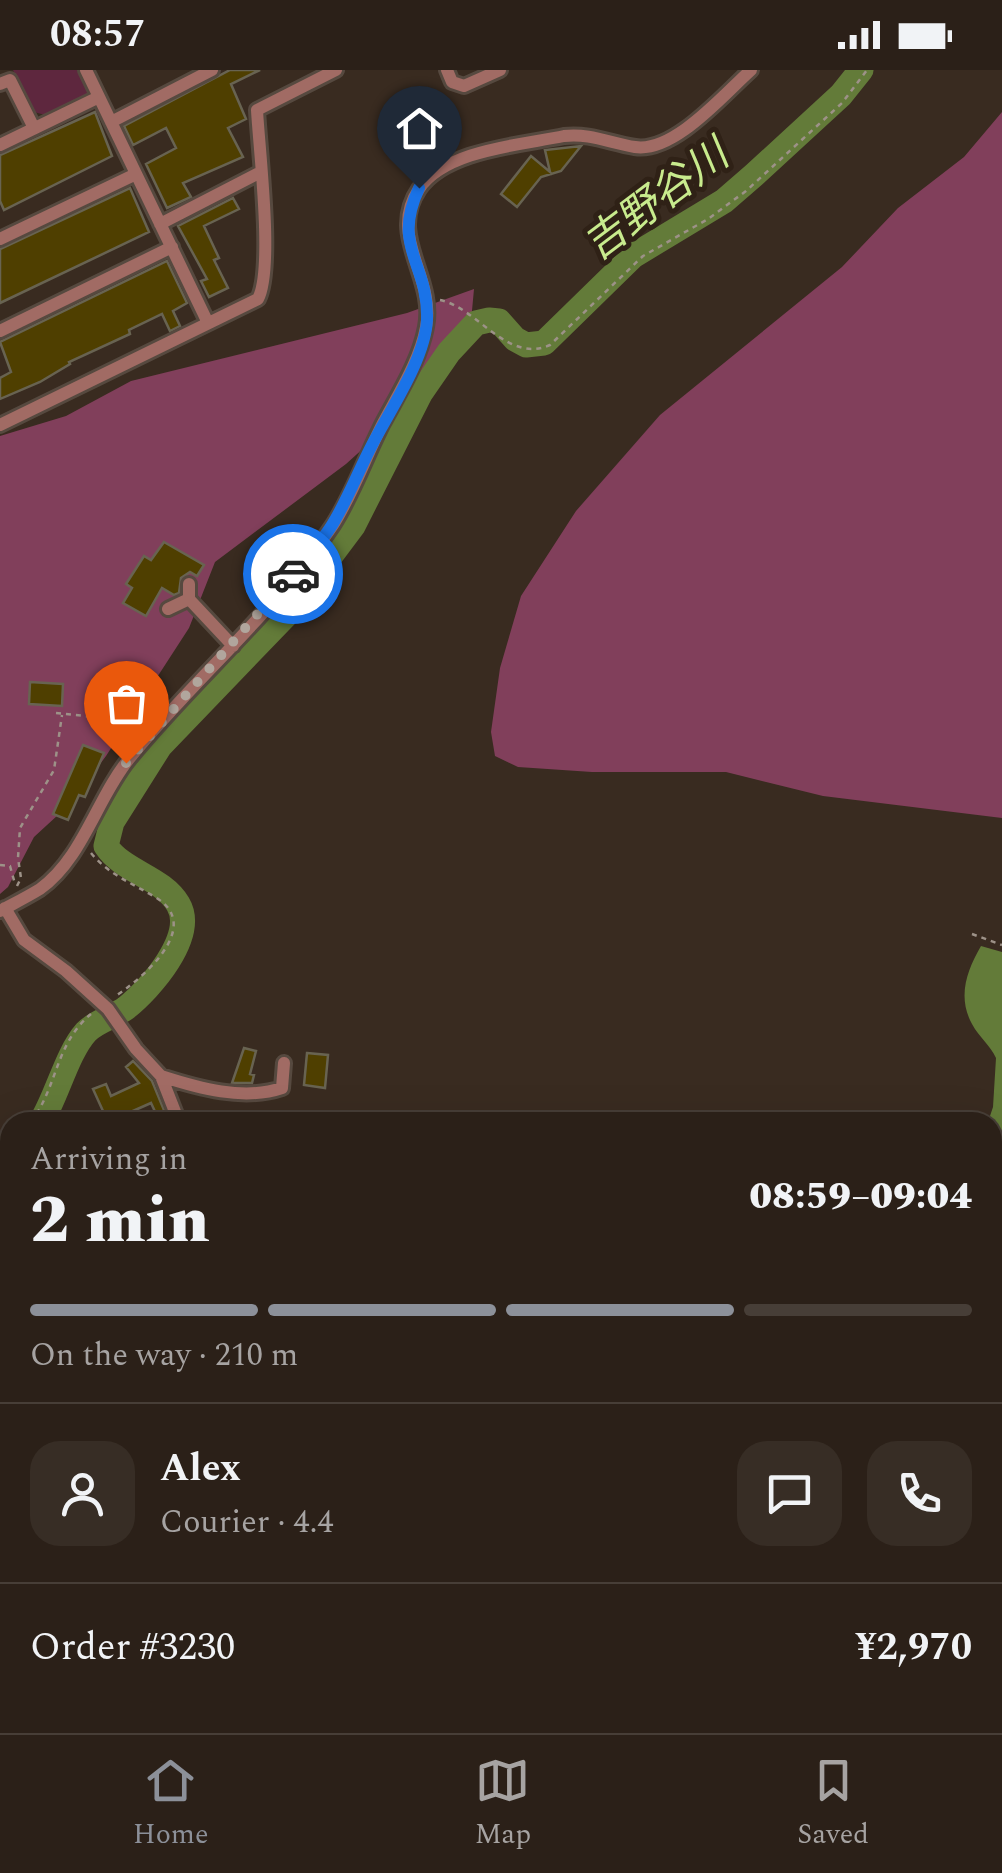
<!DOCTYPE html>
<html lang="en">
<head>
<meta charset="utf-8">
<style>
	body { margin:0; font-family:Spectral,"Noto Sans JP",serif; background:#372d25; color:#f1f3f6; height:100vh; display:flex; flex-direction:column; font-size:38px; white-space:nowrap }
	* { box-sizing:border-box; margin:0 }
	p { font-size:32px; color:#a6a3a2 }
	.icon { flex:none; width:55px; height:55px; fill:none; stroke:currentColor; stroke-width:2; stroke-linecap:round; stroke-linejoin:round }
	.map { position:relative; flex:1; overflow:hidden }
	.drawer { position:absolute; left:0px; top:1042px; width:1002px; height:622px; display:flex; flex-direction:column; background:#2b2018; border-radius:30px 30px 0 0; box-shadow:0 10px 40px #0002,0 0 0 2px #473e37 }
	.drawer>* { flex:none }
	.pin { position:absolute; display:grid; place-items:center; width:85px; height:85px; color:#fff; margin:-102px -42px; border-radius:50% 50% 50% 0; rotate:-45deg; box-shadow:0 0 10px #0007 }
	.pin .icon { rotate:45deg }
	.courier { position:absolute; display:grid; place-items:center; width:100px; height:100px; margin:-50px; border:8px solid #1a73e8; border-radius:50%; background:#fff; color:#222; box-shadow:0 2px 12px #0007 }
	.summary em { font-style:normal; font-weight:800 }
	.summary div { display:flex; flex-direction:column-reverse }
	.summary { display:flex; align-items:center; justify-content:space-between; height:170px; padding:0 30px }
	h1 { font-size:65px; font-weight:800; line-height:75px }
	.bar { display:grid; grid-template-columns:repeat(4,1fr); gap:15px 10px; align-content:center; height:120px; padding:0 30px }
	.bar i { height:12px; border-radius:8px; background:#473e37 }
	.bar .selected { background:#8c9099 }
	.bar p { grid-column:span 4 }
	.line { display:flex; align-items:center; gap:25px; padding:0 30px; border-top:2px solid #473e37 }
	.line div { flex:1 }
	.round { display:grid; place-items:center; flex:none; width:105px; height:105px; border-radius:30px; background:#372d25 }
	.status { display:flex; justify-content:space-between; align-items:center; height:70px; padding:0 50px; background:#2b2018; direction:ltr }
	.status svg { height:28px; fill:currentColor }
	.tab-bar { display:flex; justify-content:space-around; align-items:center; height:140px; border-top:2px solid #473e37; background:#2b2018; font-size:28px; color:#a6a3a2 }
	.tab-bar a { display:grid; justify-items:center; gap:5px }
	.tab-bar .selected { color:#8c9099 }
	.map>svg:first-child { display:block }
</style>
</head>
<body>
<div class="status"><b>08:57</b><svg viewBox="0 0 49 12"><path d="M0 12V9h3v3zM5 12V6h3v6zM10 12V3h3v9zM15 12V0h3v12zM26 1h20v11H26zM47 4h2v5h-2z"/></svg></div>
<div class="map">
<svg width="1002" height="1663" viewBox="0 0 1002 1663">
	<rect width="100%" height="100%" fill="#392b20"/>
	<path fill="#443020" d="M10 1643V1655H962V1663H5Z"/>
	<path fill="#5e273e" d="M13 0H77L89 24 45 45 34 42Z
		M10 1104V1616L0 1646V1105Z
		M170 1655H374V1663H171Z
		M780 1655H938L937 1663H780Z"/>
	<path fill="#813f5b" d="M1002 42V748L823 726 726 702H592L518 697 495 686 491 662 500 598 521 526 576 441 660 345 842 197 898 138 964 87Z
		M474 219 470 262 417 330 346 394 215 492 189 558 106 686 71 733 34 767 8 817 0 824V366L66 346 131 311 407 243Z"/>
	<path fill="#637b39" d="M981 876 1002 882V1080L993 1069 992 1052H988L993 1037 996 988C990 975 979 967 972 954 957 927 967 900 981 876Z"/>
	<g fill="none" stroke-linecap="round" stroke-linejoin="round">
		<path stroke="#637b39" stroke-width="25" d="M41 1052C57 1026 67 983 86 962 96 951 114 947 126 938 150 919 197 866 178 834 162 807 123 802 106 776L112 752 160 676 287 544 353 456 420 324 449 282 476 253 489 250 499 251 515 269 526 275 544 273 633 186 724 131 754 105 841 25 861 0
			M0 1090 10 1086"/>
	</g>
	<path fill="#4f3f00" stroke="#686351" stroke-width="2.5" d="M230 0H260L231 14 246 49 228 58 243 87 183 113 191 127 167 138 146 94 176 78 166 58 133 75 124 56Z
		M95 42 112 86 4 140 0 131V85Z
		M581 76 561 101 541 107 517 137 501 124 531 86 550 102 545 80Z
		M130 118 149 162 0 233V179Z
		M233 128 239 139 204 156 219 188 214 190 228 218 209 227 201 211 207 209 178 156Z
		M167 191 187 233 173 241 180 256 170 261 162 244 129 260 130 264 69 292 70 294 40 312 0 329V308L11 302 0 272Z
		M164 472 204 495 197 506 190 502 181 508 179 523 174 525 162 518 146 546 123 533 132 518 126 514 144 486 151 490Z
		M131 600 166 630 150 648 115 618Z
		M30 612 63 614 62 636 29 634Z
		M83 675 104 683 85 727 79 725 68 750 53 744Z
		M244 978 256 981 250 1004 254 1005 252 1013H232Z
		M307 983 328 985 325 1018 304 1015Z
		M133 991 152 1011 166 1045 158 1048 151 1033 108 1052 93 1019 106 1014 111 1026 139 1013 126 997Z"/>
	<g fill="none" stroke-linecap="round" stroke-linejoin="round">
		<defs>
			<path id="street" d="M86 0 208 253
				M447 0 452 12 464 16 500 0
				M0 14 10 10 34 58
				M111 52 212 0
				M0 75 99 27
				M160 154 261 102
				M0 169 136 104
				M0 261 172 177
				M0 355 258 229C274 199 259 79 257 40L336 0
				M189 514V529L233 576
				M168 539 189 529
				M5 838 24 870 66 901 108 939 136 979 161 1006 179 1052
				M0 841C13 834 27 827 40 819 83 788 97 728 129 689 194 609 276 541 333 455 353 424 366 386 383 353 399 323 420 290 426 257 436 207 387 166 419 119 445 80 521 75 564 66 590 63 610 73 635 77 674 83 723 25 751 0
				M161 1006C198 1018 244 1031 282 1018L284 993"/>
		</defs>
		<use href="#street" stroke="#56493f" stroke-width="18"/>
		<path stroke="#9d9288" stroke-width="2.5" stroke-dasharray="5 5" stroke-linecap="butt" d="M440 230C478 238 507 294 550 275L643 186 708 149 746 121 842 33 867 0
			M56 643 94 647 116 680
			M91 783C109 805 132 813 155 827 205 856 142 909 114 927
			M0 795 10 796 15 814
			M17 816 21 808 18 788 20 758 54 700 62 645
			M972 864 1002 875
			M31 1052C58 1016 55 974 91 944
			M0 1077 10 1071"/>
		<use href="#street" stroke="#a16b64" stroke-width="12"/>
	</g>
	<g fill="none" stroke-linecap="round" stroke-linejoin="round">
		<path stroke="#b1a69d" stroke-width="10" stroke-dasharray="0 18" d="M126 693 293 504"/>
		<path stroke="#1a73e8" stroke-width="12" d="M293 504C307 487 324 470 335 450 349 426 359 400 372 375 390 340 425 289 427 250 429 193 391 178 419 118"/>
	</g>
	<g text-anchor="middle" stroke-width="10" stroke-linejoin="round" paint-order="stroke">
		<g font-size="42" font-style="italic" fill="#c8eb8d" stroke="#2f2116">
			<text transform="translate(655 129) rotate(-37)" y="15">吉野谷川</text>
		</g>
	</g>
</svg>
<div class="pin" style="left:126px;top:693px;background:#ea580c"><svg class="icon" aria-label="bag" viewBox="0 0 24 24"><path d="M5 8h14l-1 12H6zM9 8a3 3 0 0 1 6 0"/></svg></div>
<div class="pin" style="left:419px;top:118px;background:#1f2937"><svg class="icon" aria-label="home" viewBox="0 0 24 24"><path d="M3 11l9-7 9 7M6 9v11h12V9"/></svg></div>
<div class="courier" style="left:293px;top:504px"><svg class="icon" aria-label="car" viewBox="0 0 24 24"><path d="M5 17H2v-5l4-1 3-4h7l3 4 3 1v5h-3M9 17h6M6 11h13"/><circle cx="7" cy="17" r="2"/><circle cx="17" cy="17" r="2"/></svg></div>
<section class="drawer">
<div class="summary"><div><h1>2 min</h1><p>Arriving in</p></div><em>08:59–09:04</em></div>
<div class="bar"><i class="selected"></i><i class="selected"></i><i class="selected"></i><i></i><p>On the way · 210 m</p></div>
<div class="line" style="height:180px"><a class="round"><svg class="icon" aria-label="person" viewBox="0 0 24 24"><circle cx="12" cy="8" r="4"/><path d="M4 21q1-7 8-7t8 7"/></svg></a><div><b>Alex</b><p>Courier · 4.4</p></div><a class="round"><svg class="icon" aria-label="chat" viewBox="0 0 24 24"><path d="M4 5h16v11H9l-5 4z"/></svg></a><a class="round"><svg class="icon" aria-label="phone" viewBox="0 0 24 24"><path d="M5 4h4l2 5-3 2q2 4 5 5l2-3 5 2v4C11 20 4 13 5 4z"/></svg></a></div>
<div class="line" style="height:130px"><div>Order #3230</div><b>¥2,970</b></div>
</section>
</div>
<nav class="tab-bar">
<a class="selected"><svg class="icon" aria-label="home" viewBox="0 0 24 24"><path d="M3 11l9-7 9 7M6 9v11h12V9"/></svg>Home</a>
<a><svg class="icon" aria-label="map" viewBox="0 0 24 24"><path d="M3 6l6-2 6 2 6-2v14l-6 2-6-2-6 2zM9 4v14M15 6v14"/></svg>Map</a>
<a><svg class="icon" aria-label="saved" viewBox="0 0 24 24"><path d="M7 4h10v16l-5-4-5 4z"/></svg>Saved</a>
</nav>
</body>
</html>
